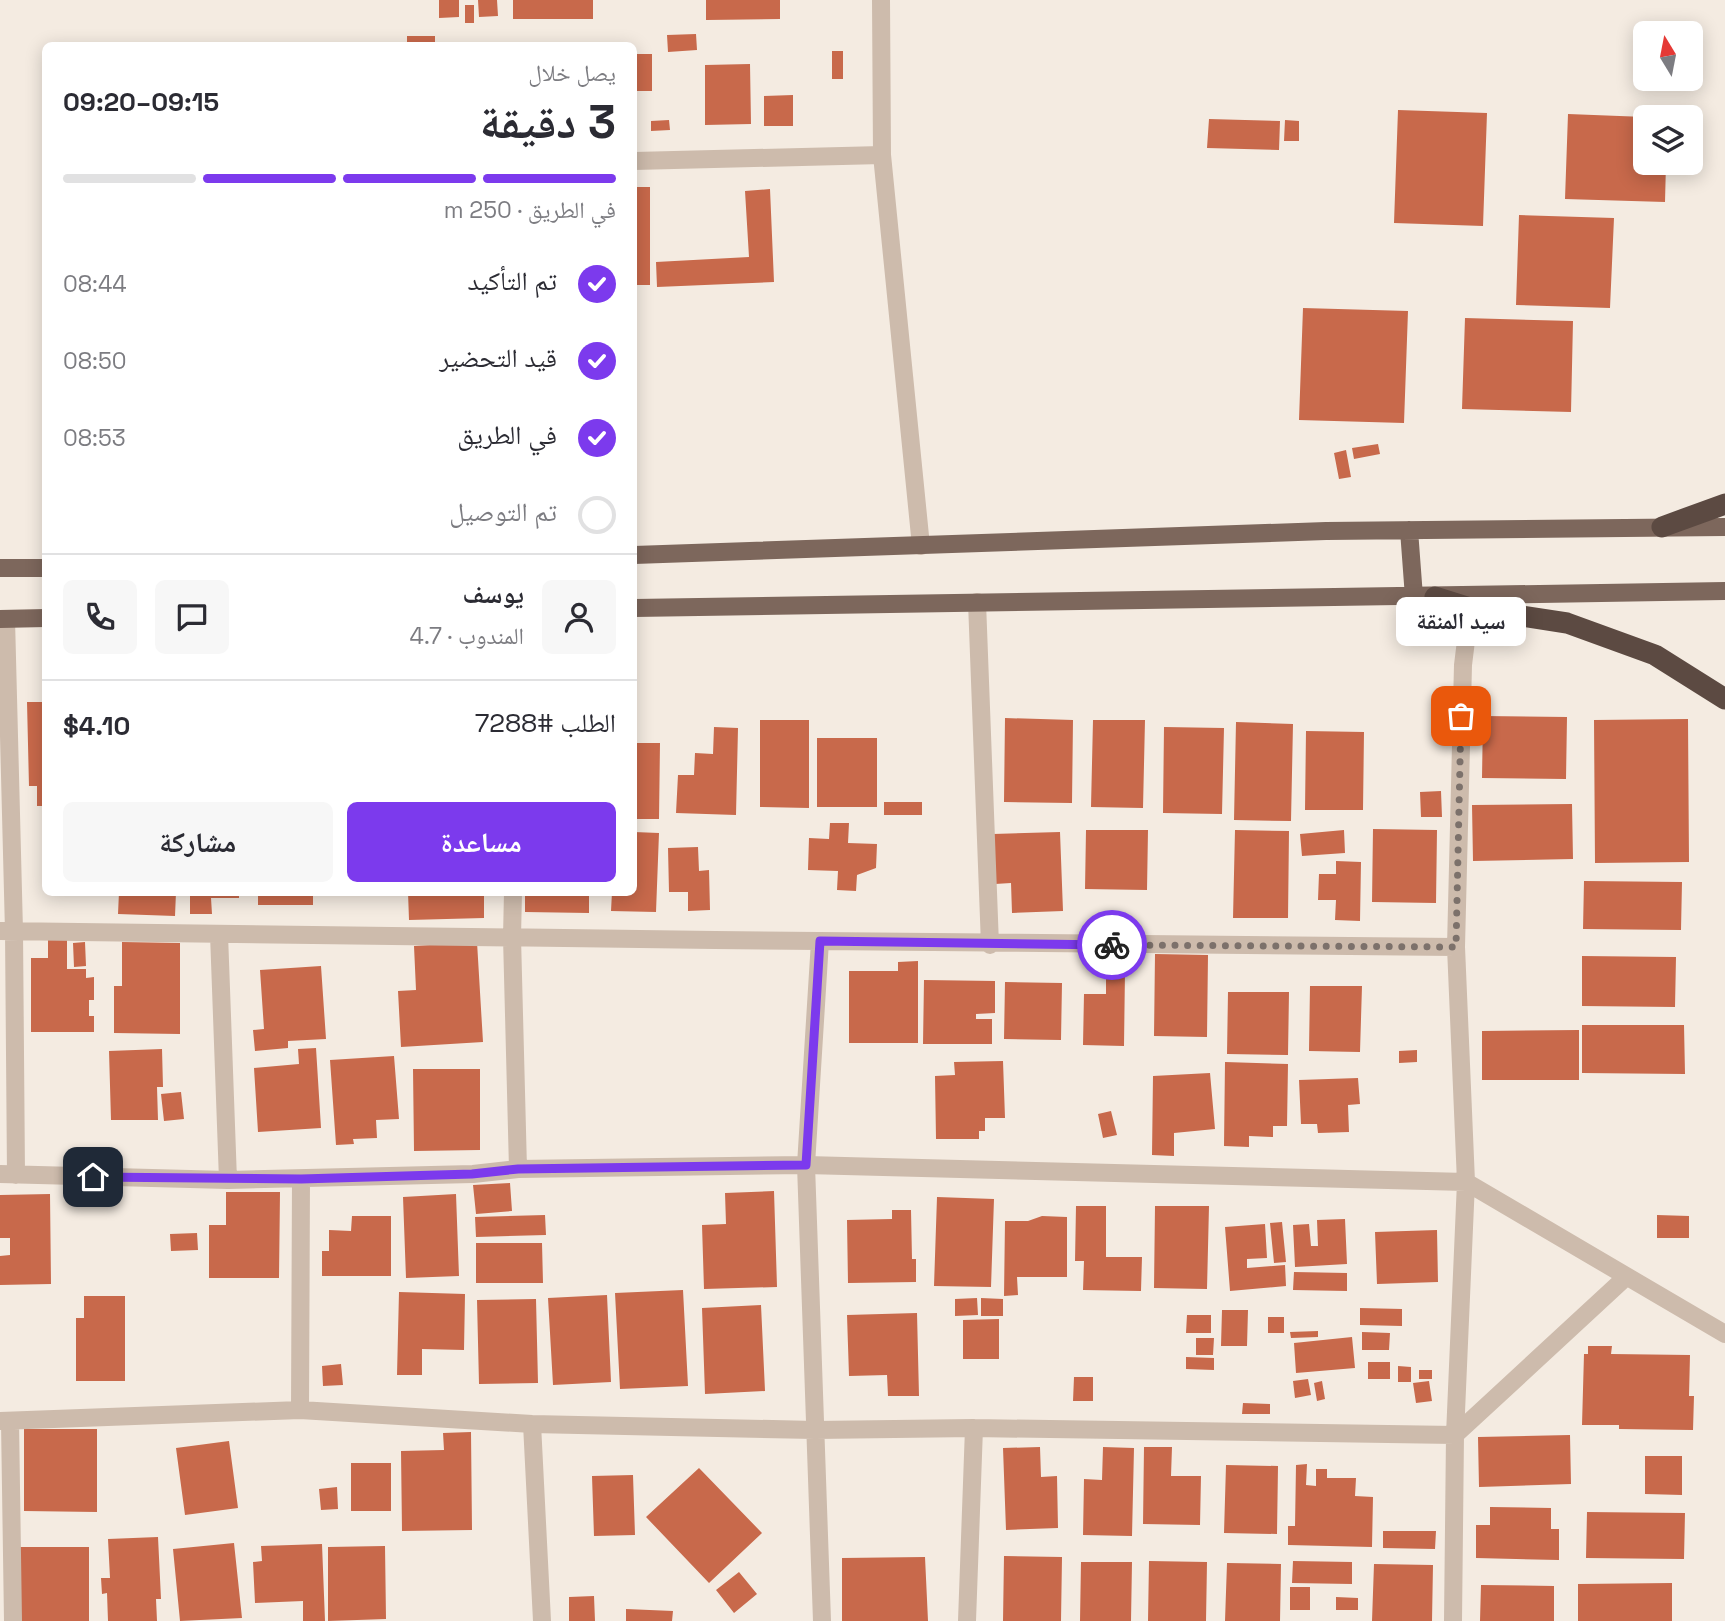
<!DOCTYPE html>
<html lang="ar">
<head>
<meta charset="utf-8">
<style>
	body { margin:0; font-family:"Space Grotesk","Noto Naskh Arabic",sans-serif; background:#f7f7f7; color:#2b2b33; direction:rtl; height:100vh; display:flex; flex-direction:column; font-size:26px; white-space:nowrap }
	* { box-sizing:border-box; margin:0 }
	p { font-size:23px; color:#7c7c81 }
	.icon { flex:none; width:38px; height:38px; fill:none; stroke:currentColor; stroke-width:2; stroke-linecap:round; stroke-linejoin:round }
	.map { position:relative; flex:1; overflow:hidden; direction:ltr }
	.details { position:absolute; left:42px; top:42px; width:595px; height:854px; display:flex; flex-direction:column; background:#fff; border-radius:10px; box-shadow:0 4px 18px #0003; direction:rtl }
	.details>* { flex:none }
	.needle { width:46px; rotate:350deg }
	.fabs { position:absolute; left:1633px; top:21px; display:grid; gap:14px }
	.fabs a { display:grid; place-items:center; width:70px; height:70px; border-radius:10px; background:#fff; box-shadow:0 4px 18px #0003; font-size:35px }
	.pin { position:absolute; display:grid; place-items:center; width:60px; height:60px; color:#fff; margin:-30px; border-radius:14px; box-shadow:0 4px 10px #0006 }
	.courier { position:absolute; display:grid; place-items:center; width:70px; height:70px; margin:-35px; border:5px solid #7c3aed; border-radius:50%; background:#fff; color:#222; box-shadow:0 2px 9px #0007 }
	.bubble { position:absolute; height:49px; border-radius:10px; background:#fff; box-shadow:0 4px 18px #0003; font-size:23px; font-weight:700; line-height:49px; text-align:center; direction:rtl }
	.head em { font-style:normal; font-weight:700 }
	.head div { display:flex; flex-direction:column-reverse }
	.head { display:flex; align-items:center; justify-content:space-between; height:119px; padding:0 21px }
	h1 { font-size:46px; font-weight:700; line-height:52px }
	.bar { display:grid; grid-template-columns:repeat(4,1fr); gap:10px 7px; align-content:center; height:84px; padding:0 21px }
	.bar i { height:9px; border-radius:5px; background:#e1e1e2 }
	.bar .current { background:#7c3aed }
	.bar p { grid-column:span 4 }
	.line { display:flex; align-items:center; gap:18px; padding:0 21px; border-top:2px solid #e1e1e2 }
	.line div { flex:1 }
	.round { display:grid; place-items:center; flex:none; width:74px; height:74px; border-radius:10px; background:#f7f7f7 }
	ol { padding:0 21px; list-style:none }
	li { display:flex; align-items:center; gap:21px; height:77px }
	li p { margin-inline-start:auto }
	li .icon { padding:7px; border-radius:50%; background:#7c3aed; color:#fff; stroke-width:4 }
	li:last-child { color:#7c7c81 }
	li i { width:38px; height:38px; border:4px solid #e1e1e2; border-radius:50% }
	.primary-button { display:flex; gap:14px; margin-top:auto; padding:14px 21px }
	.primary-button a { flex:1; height:80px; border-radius:10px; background:#7c3aed; color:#fff; font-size:28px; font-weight:700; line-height:80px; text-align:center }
	.primary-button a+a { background:#f7f7f7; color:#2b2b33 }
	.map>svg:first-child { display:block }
</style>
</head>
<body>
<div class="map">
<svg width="1725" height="1621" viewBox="0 0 1725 1621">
	<rect width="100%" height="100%" fill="#f4ebe1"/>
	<path fill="#c8694b" d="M439 0H459V17L439 18Z
		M478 0H497L498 16 479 17Z
		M513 0H593V19H513Z
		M706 0H780V19L706 20Z
		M465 5H474V23H465Z
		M696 34 697 50 668 52 667 35Z
		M407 36H435V46H407Z
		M832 51H843V79H832Z
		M634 54H652V91H634Z
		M750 64 751 124 705 125V65Z
		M793 95V126H764V96Z
		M1398 110 1487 113 1483 226 1394 223Z
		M1568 114 1645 117V163H1666L1665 202 1565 199Z
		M1209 119 1280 121 1279 150 1207 148Z
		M669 120 670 130 651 131V121Z
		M1285 120 1299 121V141H1284Z
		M634 187H650V285H634Z
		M770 189 774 282 657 287 656 262 749 257 745 191Z
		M1519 215 1614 218 1610 308 1516 305Z
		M1303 308 1408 311 1404 423 1299 420Z
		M1465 318 1573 321 1571 412 1462 409Z
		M1378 444 1380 454 1354 459 1352 448Z
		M1346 450 1351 477 1339 479 1334 453Z
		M27 702H46V806H37V786H29Z
		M1483 716 1567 717 1566 779 1482 778Z
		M1005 718 1073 720 1072 803 1004 802Z
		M1688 719 1689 862 1595 863 1594 720Z
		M760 720H809V808L760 807Z
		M1093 720H1145L1143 808 1091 807Z
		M1236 722 1293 724 1291 821 1234 820Z
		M714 727 738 728 736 815 676 813 678 775H694L695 753 713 754Z
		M1164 727 1224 728 1222 814 1163 813Z
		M1306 731 1364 732 1363 810H1305Z
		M817 738H877V807H817Z
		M634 743H660L659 819H634Z
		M1441 791 1442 817H1421L1420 792Z
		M884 802H922V815H884Z
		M1572 804 1573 859 1473 861 1472 805Z
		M830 823H849L848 843 877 844 876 868 857 875 856 891 837 890 838 871 808 870 809 838 829 839Z
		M1373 829 1437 830 1436 903 1372 902Z
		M1086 830H1148L1147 890 1085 889Z
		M1235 830 1289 831 1288 918H1233Z
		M1344 830 1345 853 1302 856 1300 834Z
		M634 832 659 833 656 912 611 911 612 892H634Z
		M1060 832 1063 911 1012 913 1011 883 995 884 993 834Z
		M698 847 699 871 709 870 710 910 688 911V892H669L668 848Z
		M1336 861 1361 862 1360 921 1335 920 1336 900H1318L1319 874H1336Z
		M1584 881 1682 882 1681 930 1583 929Z
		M119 892H176L175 916 118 914Z
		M190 892H239V898H211L212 914H190Z
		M258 892H313V905H258Z
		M408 892H484V918L409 920Z
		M525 892H589V913L525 912Z
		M48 938H67V969H86V978L94 977V1000H89V1016H94V1032H31V958H48Z
		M85 942 86 966 74 967 73 943Z
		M122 942 180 943V1034L114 1033V986H122Z
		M477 942 483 1042 401 1047 398 991 416 990 414 946Z
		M1155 954 1208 955 1207 1037 1154 1036Z
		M1582 956 1676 957 1675 1007 1582 1006Z
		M918 961V1043H849V971H898V962Z
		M321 966 326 1039 288 1041V1048L255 1051 253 1030 264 1029 260 970Z
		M1106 971H1125L1124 1046 1083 1045 1084 994H1106Z
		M924 980 995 981V1013L976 1014V1019H992V1044H923Z
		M1005 982 1062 983 1061 1040 1004 1039Z
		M1310 986H1362L1360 1052 1309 1051Z
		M1228 992H1289L1288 1055 1227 1054Z
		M1582 1025H1684L1685 1074 1582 1073Z
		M1579 1030V1080H1482V1031Z
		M316 1048 321 1128 258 1132 254 1068 299 1064 298 1049Z
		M162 1049 163 1087H157L158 1120H111L109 1051Z
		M1417 1050V1062L1399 1063V1051Z
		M394 1056 399 1119 376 1120 377 1138 353 1139 354 1144 336 1145 330 1060Z
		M1003 1061 1005 1118H985V1131H979V1139H936L935 1076 955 1075 954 1062Z
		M1225 1062 1288 1064 1287 1126H1273V1137L1249 1136V1147L1224 1146Z
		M413 1069H480V1150L414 1151Z
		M1210 1073 1215 1129 1174 1133V1156L1152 1155 1153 1076Z
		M1358 1078 1360 1104 1348 1105 1349 1132 1318 1133 1317 1124H1301L1299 1080Z
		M181 1092 184 1119 164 1121 161 1094Z
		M1111 1111 1117 1135 1103 1138 1098 1114Z
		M510 1183 512 1211 476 1214 473 1185Z
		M774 1191 777 1287 704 1289 702 1225 726 1224 725 1193Z
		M226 1192H280L279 1278H209V1225H226Z
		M50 1194 51 1284 0 1285V1256L10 1255V1238H0V1195Z
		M456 1194 459 1276 406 1278 403 1197Z
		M937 1197 994 1199 991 1287 934 1286Z
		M1076 1206H1106V1257H1142L1141 1291 1083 1290 1084 1261H1075Z
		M1155 1206H1209L1207 1289 1154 1288Z
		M892 1210H911L912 1259H916V1282L848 1283 847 1220 892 1219Z
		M545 1215 546 1235 476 1237 475 1217Z
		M1657 1215 1689 1216V1238H1657Z
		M352 1216H391V1276H322V1251H329V1230L351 1231Z
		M1042 1216 1067 1217V1277H1017L1018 1295 1004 1296 1005 1221H1028Z
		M1345 1219 1347 1264 1295 1267 1293 1225 1309 1224 1311 1246H1318L1317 1220Z
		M1282 1222 1286 1262 1274 1263 1270 1223Z
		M1265 1224 1267 1258 1247 1259V1268L1285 1265 1286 1286 1230 1291 1225 1227Z
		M1437 1230 1438 1282 1377 1284 1375 1232Z
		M197 1233 198 1250 171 1251 170 1234Z
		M476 1243H542L543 1283H476Z
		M1294 1272 1347 1273V1291L1293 1290Z
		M683 1290 688 1386 620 1389 615 1293Z
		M399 1292 465 1294 464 1350 422 1349V1375H397Z
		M607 1295 611 1382 553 1385 548 1298Z
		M84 1296H125V1381H76V1318H84Z
		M977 1298 978 1315 955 1316V1299Z
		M981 1298 1003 1299V1316H981Z
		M536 1299 538 1383 479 1384 477 1300Z
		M761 1305 765 1391 705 1394 702 1308Z
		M1360 1308 1402 1309V1326L1360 1325Z
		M1222 1310H1248L1247 1346H1221Z
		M917 1313 919 1396H888L887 1375 849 1376 847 1315Z
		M1187 1315H1211V1333H1186Z
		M1268 1317H1284V1333H1268Z
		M999 1319V1359H963V1320Z
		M1318 1331V1337L1291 1338 1290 1332Z
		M1362 1332 1390 1333 1389 1350H1362Z
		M1352 1337 1355 1368 1296 1373 1294 1343Z
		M1196 1338H1214L1213 1355H1196Z
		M1588 1346H1612L1611 1354 1690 1355 1689 1396H1694L1693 1430 1619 1429V1425H1582L1584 1354H1588Z
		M1186 1357 1214 1358V1370L1186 1369Z
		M1368 1362H1390V1379H1368Z
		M341 1364 343 1385 323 1386 322 1366Z
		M1398 1366 1411 1367V1382H1398Z
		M1419 1370H1432V1379H1419Z
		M1074 1377H1093V1401H1073Z
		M1308 1379 1311 1395 1295 1398 1293 1381Z
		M1322 1381 1325 1399 1317 1401 1314 1383Z
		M1429 1381 1432 1401 1416 1403 1413 1383Z
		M1243 1403 1270 1404V1414H1242Z
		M24 1429H97V1512L24 1511Z
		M471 1432 472 1530 402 1531 401 1451 444 1450 443 1433Z
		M1570 1435 1571 1484 1479 1487 1478 1437Z
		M229 1441 238 1508 185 1515 176 1448Z
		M1040 1447 1041 1477 1057 1476 1058 1528 1006 1530 1003 1448Z
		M1103 1447 1134 1448 1132 1536 1083 1535 1084 1479 1102 1480Z
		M1144 1447H1172L1171 1476H1201L1200 1525 1143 1524Z
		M1645 1456H1682V1495L1645 1494Z
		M351 1463H391V1511H351Z
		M1307 1464 1306 1485 1316 1486V1469H1327V1478H1356L1355 1496 1373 1497 1372 1547 1288 1545V1526H1295L1296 1465Z
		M1226 1465 1278 1466 1277 1534 1224 1533Z
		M699 1468 762 1533 709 1583 646 1517Z
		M633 1475 635 1535 594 1536 592 1476Z
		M337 1487 338 1509 321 1510 319 1489Z
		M1490 1507 1551 1508V1529H1559V1560L1476 1558V1525H1490Z
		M1587 1512 1685 1513 1684 1559 1586 1558Z
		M1383 1531H1436L1435 1549 1383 1548Z
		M158 1537 161 1599H156L157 1621H108L107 1593 102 1594 101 1578H110L108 1539Z
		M234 1543 242 1618 180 1621 173 1549Z
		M322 1544 325 1621H303V1601L255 1603 253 1562 262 1561 261 1546Z
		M385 1546 386 1619 328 1621V1547Z
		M20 1547H89V1621H19Z
		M1004 1556 1062 1557 1061 1621H1003Z
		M925 1557 928 1621H842V1558Z
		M1149 1561 1207 1562 1206 1621H1148Z
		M1293 1561 1352 1562V1584L1292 1583Z
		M1081 1562H1132L1131 1621H1080Z
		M1227 1563 1281 1564 1280 1621H1225Z
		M1374 1564 1433 1565 1432 1621H1372Z
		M739 1572 757 1594 734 1613 716 1590Z
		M1672 1583V1621H1578V1584Z
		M1481 1585 1554 1586V1621H1480Z
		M1290 1587H1310V1610H1290Z
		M594 1596 595 1621H569V1597Z
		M1336 1597 1358 1598V1610H1336Z
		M626 1609 673 1611 672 1621H626Z"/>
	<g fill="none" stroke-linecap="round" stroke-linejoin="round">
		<path stroke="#cdbbac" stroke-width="18" d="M881 0 882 155 921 546
			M634 161 882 155
			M977 602 990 945
			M6 619 14 931 16 1175
			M513 892 512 937 518 1169
			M0 931C485 936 971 945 1456 947
			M219 934 228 1180
			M820 941 806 1165 822 1621
			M0 1174 228 1180 473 1174 518 1169 806 1165 1466 1182 1725 1334
			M300 1410 301 1179
			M0 1421 300 1410 532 1424 815 1430 974 1428 1455 1435 1626 1277
			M10 1421 13 1621
			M532 1424 542 1621
			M967 1621 974 1428
			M1453 1621 1455 1435 1466 1182 1456 947 1463 665 1470 608"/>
		<path stroke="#7d675c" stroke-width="18" d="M1409 530 1414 597
			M634 555 1326 531 1725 527
			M0 568H46
			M634 608 1725 591
			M0 619 46 618"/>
		<path stroke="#5c4a42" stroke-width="21" d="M1662 527 1725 504
			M1435 597 1470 608 1567 623 1655 655 1725 699"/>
	</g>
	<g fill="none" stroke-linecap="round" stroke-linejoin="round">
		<path stroke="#7c716b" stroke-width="7" stroke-dasharray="0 12.6" d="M1112 945 1456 947 1461 716"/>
		<path stroke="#7c3aed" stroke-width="9" d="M93 1177 301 1179 472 1174 518 1169 806 1165 820 941 1112 945"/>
	</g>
</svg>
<div class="fabs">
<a><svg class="needle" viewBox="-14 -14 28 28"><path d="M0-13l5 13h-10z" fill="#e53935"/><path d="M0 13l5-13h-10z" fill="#7c7c81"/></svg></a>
<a><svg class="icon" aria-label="layers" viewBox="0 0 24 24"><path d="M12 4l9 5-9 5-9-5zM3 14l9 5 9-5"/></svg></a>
</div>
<div class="pin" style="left:1461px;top:716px;background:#ea580c"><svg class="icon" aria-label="bag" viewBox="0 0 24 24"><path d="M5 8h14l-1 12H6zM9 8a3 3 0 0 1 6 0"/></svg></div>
<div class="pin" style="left:93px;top:1177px;background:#1f2937"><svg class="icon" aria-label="home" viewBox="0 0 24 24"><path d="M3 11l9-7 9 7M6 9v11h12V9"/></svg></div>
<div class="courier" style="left:1112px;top:945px"><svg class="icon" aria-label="bike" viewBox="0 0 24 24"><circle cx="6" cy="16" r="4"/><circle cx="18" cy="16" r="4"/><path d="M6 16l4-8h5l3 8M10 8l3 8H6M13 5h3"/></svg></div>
<div class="bubble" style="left:1396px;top:597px;width:130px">سيد المنقة</div>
<section class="details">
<div class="head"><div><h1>3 دقيقة</h1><p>يصل خلال</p></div><em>09:15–09:20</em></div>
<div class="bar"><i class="current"></i><i class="current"></i><i class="current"></i><i></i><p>في الطريق · 250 m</p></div>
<ol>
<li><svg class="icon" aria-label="check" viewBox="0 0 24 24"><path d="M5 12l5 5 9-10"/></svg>تم التأكيد<p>08:44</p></li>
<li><svg class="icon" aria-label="check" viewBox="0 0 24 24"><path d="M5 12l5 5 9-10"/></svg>قيد التحضير<p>08:50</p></li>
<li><svg class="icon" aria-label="check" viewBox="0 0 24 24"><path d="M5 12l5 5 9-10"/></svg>في الطريق<p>08:53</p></li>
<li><i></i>تم التوصيل</li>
</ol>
<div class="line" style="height:126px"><a class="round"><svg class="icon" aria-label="person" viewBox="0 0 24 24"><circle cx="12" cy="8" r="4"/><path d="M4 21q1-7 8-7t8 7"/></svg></a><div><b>يوسف</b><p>المندوب · 4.7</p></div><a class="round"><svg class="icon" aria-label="chat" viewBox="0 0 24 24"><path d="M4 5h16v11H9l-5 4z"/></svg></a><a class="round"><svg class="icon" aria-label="phone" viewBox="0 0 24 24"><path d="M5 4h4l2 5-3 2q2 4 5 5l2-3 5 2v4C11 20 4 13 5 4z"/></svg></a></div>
<div class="line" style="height:91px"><div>الطلب #7288</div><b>$4.10</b></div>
<div class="primary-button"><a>مساعدة</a><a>مشاركة</a></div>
</section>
</div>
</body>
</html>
